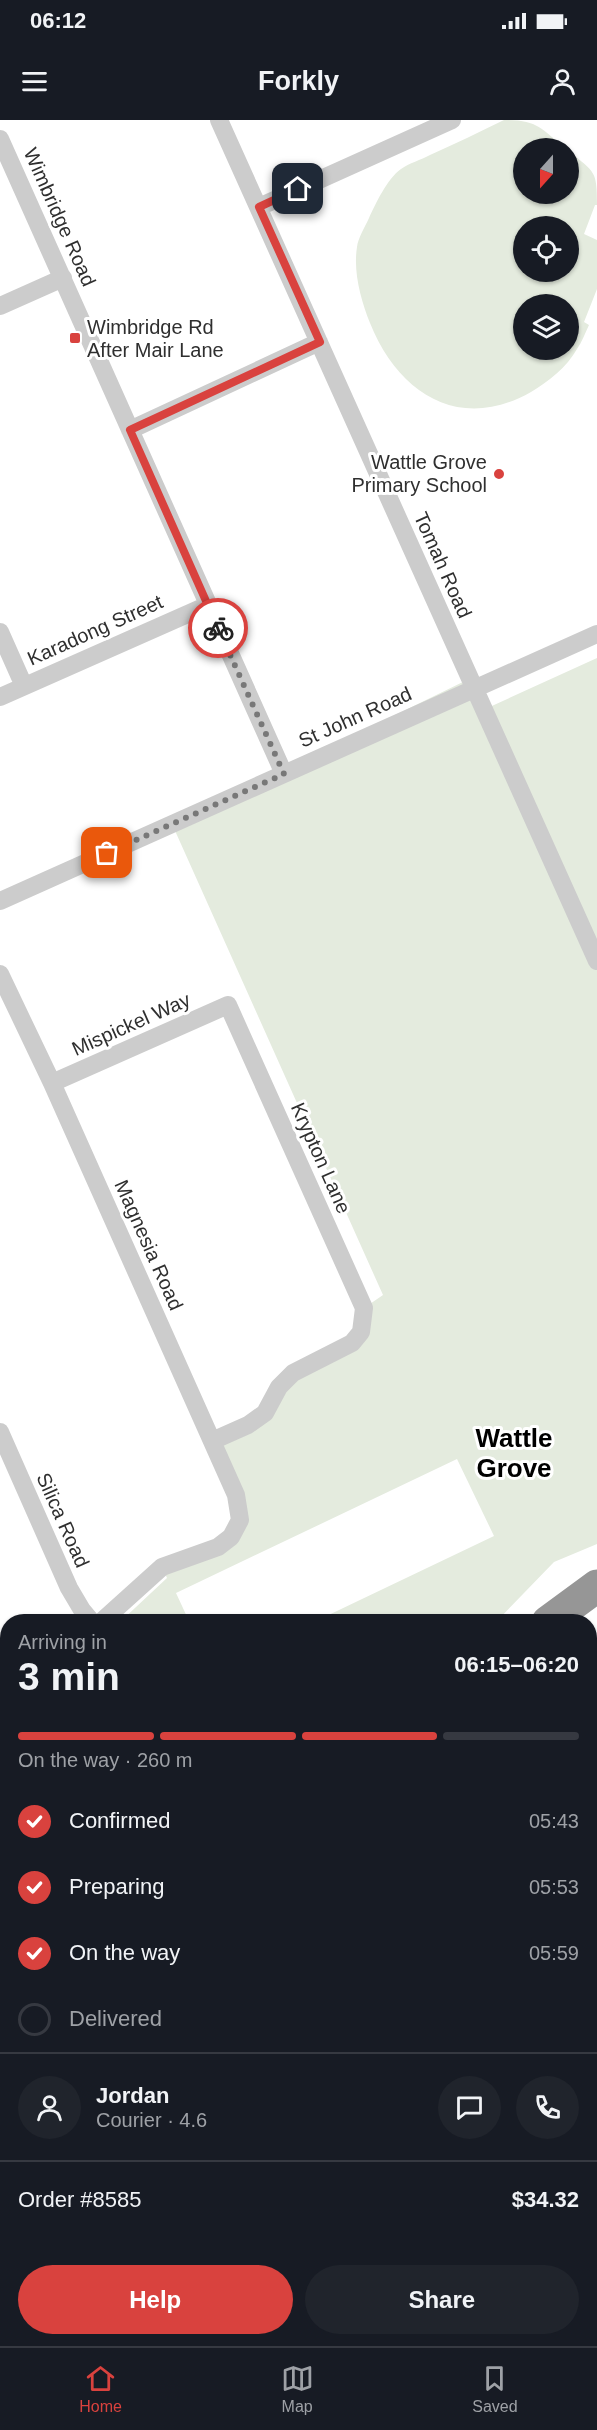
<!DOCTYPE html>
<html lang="en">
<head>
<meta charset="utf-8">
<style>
	body { margin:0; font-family:Helvetica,sans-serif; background:#20242c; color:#f1f3f6; height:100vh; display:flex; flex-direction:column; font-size:22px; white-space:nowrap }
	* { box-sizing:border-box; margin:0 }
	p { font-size:20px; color:#9ea1a6 }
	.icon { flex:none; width:33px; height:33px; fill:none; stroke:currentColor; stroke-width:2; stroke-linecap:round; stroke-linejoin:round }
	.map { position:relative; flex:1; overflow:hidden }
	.sheet { position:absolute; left:0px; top:1494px; width:597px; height:732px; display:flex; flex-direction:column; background:#171b24; border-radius:24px 24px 0 0; box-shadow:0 2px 4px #0004 }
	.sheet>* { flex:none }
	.needle { width:39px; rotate:201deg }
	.tools { position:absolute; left:513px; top:18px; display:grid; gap:12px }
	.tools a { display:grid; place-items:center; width:66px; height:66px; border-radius:50%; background:#171b24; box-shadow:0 2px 4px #0004; font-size:30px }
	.pin { position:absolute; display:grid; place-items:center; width:51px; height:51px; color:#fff; margin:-26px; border-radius:12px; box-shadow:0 3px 9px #0006 }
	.courier { position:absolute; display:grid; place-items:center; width:60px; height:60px; margin:-30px; border:4px solid #d9423e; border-radius:50%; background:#fff; color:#222; box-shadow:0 2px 8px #0007 }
	.summary em { font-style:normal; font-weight:700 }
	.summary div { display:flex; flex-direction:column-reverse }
	.summary { display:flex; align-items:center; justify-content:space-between; height:102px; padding:0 18px }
	h1 { font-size:39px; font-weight:700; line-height:45px }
	.bar { display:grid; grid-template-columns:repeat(4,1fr); gap:9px 6px; align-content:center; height:72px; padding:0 18px }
	.bar i { height:8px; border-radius:4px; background:#363941 }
	.bar .current { background:#d9423e }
	.bar p { grid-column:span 4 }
	.line { display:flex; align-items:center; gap:15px; padding:0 18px; border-top:2px solid #363941 }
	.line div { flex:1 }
	.round { display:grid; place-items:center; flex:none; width:63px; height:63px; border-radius:32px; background:#20242c }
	ol { padding:0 18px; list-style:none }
	li { display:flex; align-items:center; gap:18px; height:66px }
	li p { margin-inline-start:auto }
	li .icon { padding:6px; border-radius:50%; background:#d9423e; color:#fff; stroke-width:4 }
	li:last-child { color:#9ea1a6 }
	li i { width:33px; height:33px; border:3px solid #363941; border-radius:50% }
	.action { display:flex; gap:12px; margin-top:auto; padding:12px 18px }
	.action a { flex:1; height:69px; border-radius:36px; background:#d9423e; color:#fff; font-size:24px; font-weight:700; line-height:69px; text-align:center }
	.action a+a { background:#20242c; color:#f1f3f6 }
	.status { display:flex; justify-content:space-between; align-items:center; height:42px; padding:0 30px; background:#171b24; direction:ltr }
	.status svg { height:16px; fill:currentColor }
	header { display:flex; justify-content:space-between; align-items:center; height:78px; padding:0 18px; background:#171b24; font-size:27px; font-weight:700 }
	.menu { display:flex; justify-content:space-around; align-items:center; height:84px; border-top:2px solid #363941; background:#171b24; font-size:16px; color:#9ea1a6 }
	.menu a { display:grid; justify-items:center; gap:3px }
	.menu .current { color:#d9423e }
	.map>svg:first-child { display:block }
</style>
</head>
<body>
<div class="status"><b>06:12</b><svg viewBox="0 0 49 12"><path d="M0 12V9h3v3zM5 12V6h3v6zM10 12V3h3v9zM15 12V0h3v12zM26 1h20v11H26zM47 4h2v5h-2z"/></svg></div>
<header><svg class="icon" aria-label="menu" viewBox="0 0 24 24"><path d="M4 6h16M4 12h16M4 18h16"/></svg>Forkly<svg class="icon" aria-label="person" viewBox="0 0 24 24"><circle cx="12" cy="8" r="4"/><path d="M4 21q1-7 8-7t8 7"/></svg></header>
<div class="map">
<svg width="597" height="2226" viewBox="0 0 597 2226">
	<rect width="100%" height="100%" fill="#fff"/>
	<path fill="#e4ebde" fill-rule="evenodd" d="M504 0C538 0 540 8 565 28H524V74H568L569 31C595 53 597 50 597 85H595L584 114 597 120V169L584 202 589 205C585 213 582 222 577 229 567 247 548 262 531 272 459 313 398 273 370 203 361 180 353 152 357 127 358 118 365 107 369 98 376 83 387 59 401 49 409 43 421 40 430 35 455 24 479 12 504 0ZM524 106H568V152H524ZM524 184H568V230H524Z
		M597 538V1424L554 1442 497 1501H316L494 1416 457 1339 176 1473 189 1501 120 1502 167 1458 162 1447 218 1427 240 1400 212 1321 248 1305 279 1267 352 1223 364 1188 383 1175 172 704 469 559 483 590Z
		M597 1578V1713L590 1719V1584Z
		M7 1590 8 1777 0 1779V1592Z
		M7 1816H8L7 1857 0 1855V1818Z
		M0 1867 8 1870 7 1968 0 1975Z
		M7 2079 8 2218 50 2219 46 2226H0V2085Z"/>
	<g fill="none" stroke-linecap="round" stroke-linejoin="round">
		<path stroke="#ccc" stroke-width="18" d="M219 0 597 841
			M0 19 284 654
			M259 87 452 0
			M0 186 63 158
			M130 310 319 222
			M0 512 24 566
			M0 577 208 485
			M0 781 597 514
			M0 854 52 963 236 1375 240 1400 231 1417 218 1427 162 1447 101 1502
			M52 963 228 885 364 1188 361 1212 352 1223 293 1253 279 1267 265 1293 248 1305 212 1321
			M0 1312 69 1468 82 1490 92 1502
			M0 1581 8 1578
			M590 1750 597 1743
			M69 2226 75 2218
			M583 2226 597 2214"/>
		<path stroke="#969696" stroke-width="33" d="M548 1502 597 1466
			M590 1554 597 1548
			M0 1793 8 1791
			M0 1994 8 1987
			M0 2050 8 2042"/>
	</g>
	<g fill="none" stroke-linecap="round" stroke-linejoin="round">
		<path stroke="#787878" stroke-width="6" stroke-dasharray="0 10.8" d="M107 733 284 654 218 508"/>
		<path stroke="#d9423e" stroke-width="8" d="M218 508 130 310 320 222 259 87 298 69"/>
	</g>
	<g fill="#d9423e" stroke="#fff" stroke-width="2">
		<rect x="69" y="212" width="12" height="12" rx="3"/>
		<circle cx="499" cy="354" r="6"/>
	</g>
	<g text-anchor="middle" stroke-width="6" stroke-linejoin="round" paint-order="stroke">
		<g font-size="20" fill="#2f2f2f" stroke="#fff">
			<text transform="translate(60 97) rotate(66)" y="7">Wimbridge Road</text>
			<text transform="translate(443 445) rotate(66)" y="7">Tomah Road</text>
			<text transform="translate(95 510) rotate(-24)" y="7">Karadong Street</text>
			<text transform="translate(355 597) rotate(-24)" y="7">St John Road</text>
			<text transform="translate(131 904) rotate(-24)" y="7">Mispickel Way</text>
			<text transform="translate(321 1038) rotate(66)" y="7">Krypton Lane</text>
			<text transform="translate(149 1125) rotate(66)" y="7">Magnesia Road</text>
			<text transform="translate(63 1400) rotate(66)" y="7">Silica Road</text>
		</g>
		<g font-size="20" fill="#2f2f2f" stroke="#fff" text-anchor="start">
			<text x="87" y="214">Wimbridge Rd<tspan x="87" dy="23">After Mair Lane</tspan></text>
			<text x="487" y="349" text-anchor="end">Wattle Grove<tspan x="487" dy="23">Primary School</tspan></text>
		</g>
		<g font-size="26" font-weight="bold" fill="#000" stroke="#fff">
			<text x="514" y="1327">Wattle<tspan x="514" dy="30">Grove</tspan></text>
		</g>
	</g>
</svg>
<div class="tools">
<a><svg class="needle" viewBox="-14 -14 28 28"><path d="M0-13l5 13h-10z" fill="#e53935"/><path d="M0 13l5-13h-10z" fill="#9ea1a6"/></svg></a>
<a><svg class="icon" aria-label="locate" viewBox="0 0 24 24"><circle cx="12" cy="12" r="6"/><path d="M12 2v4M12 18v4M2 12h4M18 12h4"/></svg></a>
<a><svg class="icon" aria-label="layers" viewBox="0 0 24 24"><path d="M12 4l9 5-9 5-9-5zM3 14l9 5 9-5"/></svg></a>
</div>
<div class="pin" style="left:107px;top:733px;background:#ea580c"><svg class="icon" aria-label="bag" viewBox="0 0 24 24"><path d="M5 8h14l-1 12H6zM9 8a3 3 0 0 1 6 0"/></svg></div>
<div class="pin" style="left:298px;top:69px;background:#1f2937"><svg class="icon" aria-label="home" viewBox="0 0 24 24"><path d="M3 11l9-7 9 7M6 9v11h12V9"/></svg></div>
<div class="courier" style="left:218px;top:508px"><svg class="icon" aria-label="bike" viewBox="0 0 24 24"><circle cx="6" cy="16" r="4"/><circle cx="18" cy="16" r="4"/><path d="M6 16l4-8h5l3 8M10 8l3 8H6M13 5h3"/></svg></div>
<section class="sheet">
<div class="summary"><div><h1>3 min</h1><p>Arriving in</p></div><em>06:15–06:20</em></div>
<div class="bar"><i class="current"></i><i class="current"></i><i class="current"></i><i></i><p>On the way · 260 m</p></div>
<ol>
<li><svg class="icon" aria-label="check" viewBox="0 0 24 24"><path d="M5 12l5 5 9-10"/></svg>Confirmed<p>05:43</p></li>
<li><svg class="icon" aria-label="check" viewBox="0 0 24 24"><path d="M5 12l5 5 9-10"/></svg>Preparing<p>05:53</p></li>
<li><svg class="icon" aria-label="check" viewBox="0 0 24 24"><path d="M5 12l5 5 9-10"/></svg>On the way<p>05:59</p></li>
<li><i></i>Delivered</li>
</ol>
<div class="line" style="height:108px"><a class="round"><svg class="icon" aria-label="person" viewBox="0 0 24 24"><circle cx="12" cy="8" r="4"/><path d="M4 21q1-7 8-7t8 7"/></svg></a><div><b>Jordan</b><p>Courier · 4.6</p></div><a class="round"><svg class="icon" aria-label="chat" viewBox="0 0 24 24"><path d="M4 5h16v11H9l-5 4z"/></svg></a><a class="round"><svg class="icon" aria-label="phone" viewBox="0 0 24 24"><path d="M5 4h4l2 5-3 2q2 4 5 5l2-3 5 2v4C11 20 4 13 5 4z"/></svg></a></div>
<div class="line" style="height:78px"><div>Order #8585</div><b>$34.32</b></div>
<div class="action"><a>Help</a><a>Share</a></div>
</section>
</div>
<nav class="menu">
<a class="current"><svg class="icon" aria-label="home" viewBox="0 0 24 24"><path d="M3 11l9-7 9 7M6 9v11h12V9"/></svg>Home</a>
<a><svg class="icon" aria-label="map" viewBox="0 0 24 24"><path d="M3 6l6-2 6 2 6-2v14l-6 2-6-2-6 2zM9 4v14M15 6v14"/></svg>Map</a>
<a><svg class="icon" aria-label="saved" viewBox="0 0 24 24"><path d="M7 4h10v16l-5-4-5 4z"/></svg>Saved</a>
</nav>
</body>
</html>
